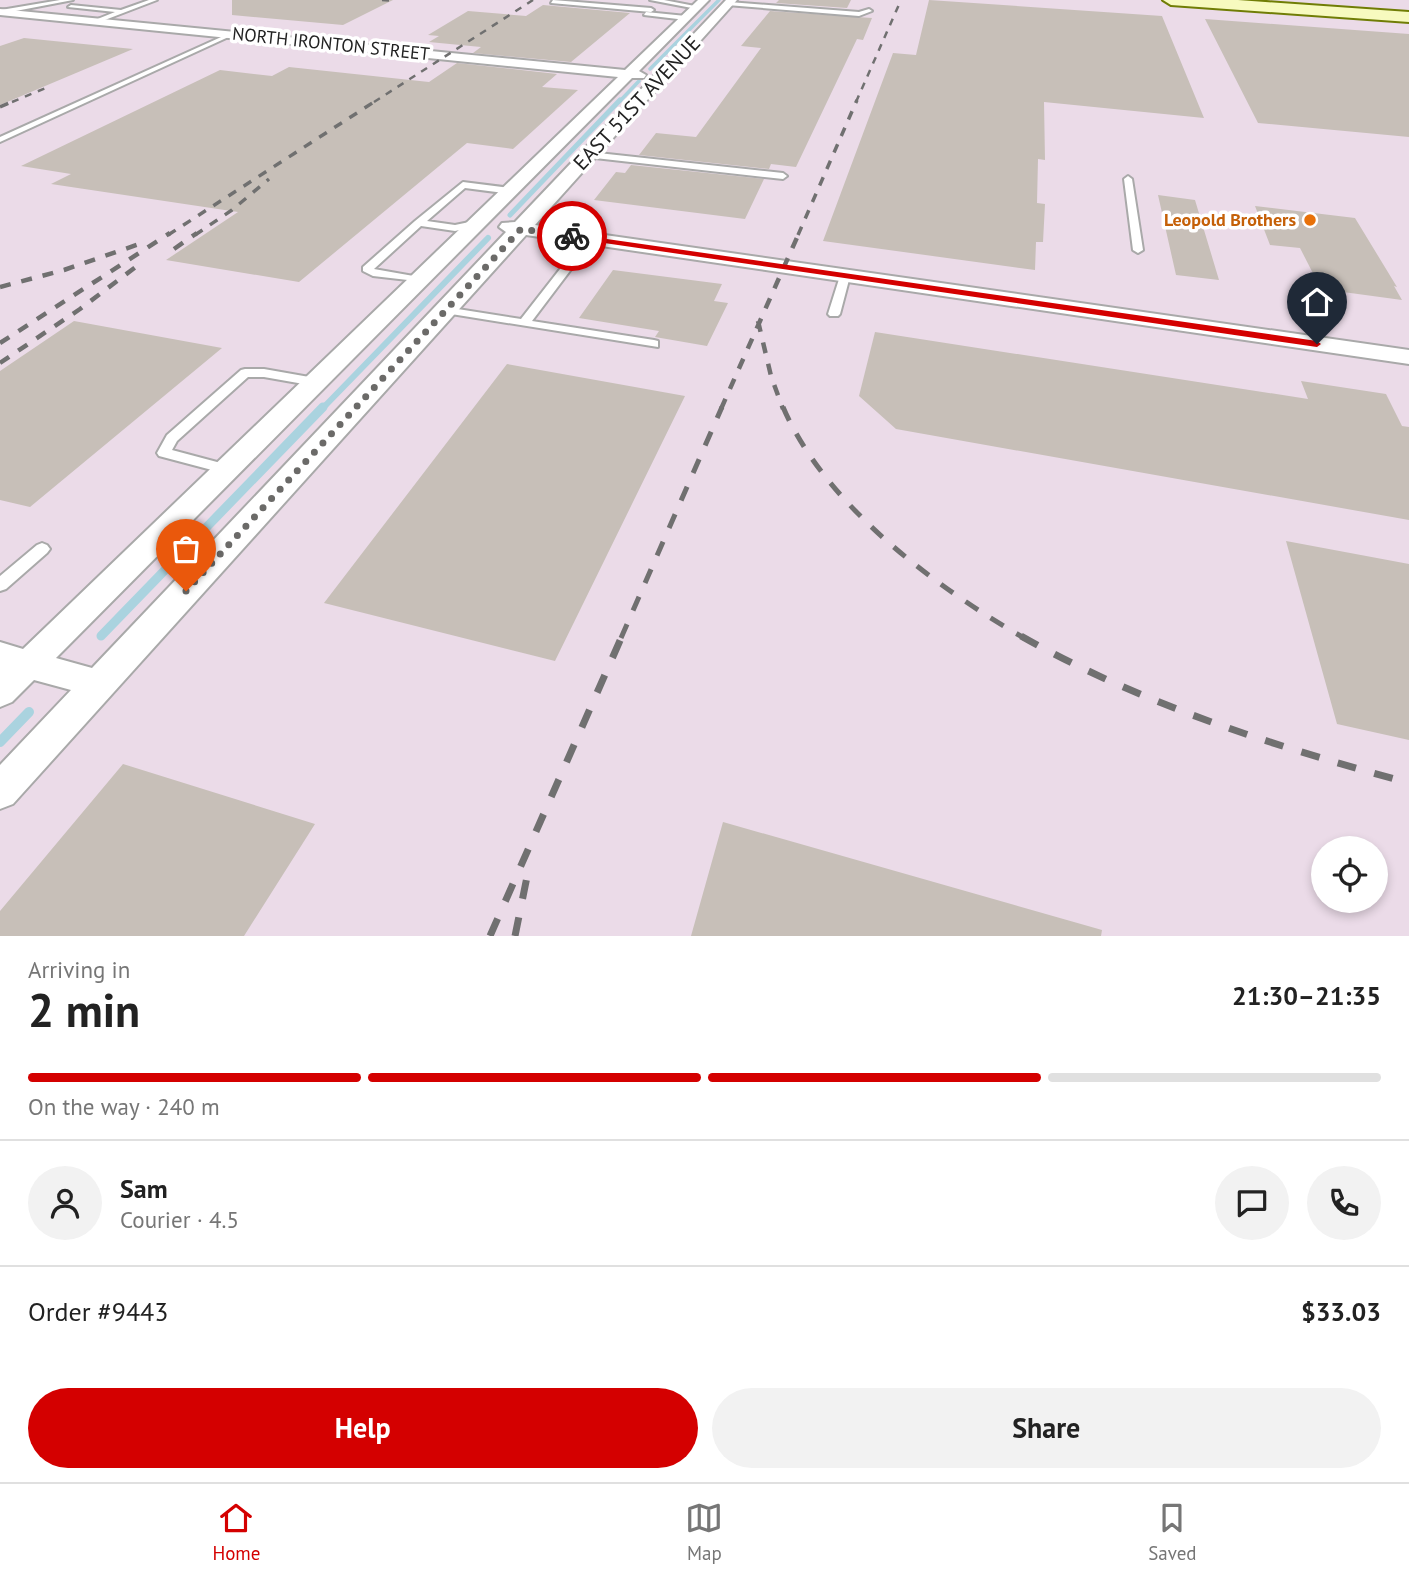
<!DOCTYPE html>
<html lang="en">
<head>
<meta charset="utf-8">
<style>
	body { margin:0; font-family:"PT Sans",sans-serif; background:#f2f2f2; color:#222; height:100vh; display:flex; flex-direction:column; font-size:26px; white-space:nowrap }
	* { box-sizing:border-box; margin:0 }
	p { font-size:23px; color:#767676 }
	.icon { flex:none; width:38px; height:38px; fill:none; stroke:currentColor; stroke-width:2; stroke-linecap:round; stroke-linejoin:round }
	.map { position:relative; height:936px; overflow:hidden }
	.sheet { display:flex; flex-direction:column; background:#fff; flex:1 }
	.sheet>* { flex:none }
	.fabs { position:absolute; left:1311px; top:836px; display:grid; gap:14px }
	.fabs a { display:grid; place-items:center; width:77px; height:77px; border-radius:50%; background:#fff; box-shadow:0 4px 10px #0003; font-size:35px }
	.pin { position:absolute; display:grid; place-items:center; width:60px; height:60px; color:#fff; margin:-72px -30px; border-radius:50% 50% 50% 0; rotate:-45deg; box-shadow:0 0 7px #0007 }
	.pin .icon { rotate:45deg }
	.courier { position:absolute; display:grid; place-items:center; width:70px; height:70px; margin:-35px; border:5px solid #d40000; border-radius:50%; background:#fff; color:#222; box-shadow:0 2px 9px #0007 }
	.overview em { font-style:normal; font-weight:800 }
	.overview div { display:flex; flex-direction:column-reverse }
	.overview { display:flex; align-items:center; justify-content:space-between; height:119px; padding:0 28px }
	h1 { font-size:46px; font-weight:800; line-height:52px }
	.bar { display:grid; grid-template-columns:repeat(4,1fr); gap:10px 7px; align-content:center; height:84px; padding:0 28px }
	.bar i { height:9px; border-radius:5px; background:#e0e0e0 }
	.bar .active { background:#d40000 }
	.bar p { grid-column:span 4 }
	.line { display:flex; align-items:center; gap:18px; padding:0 28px; border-top:2px solid #e0e0e0 }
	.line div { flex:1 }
	.round { display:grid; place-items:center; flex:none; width:74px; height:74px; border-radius:37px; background:#f2f2f2 }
	.button { display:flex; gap:14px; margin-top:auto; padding:14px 28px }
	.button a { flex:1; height:80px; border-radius:42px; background:#d40000; color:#fff; font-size:28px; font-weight:800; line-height:80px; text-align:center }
	.button a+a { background:#f2f2f2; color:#222 }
	.menu { display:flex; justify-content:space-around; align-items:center; height:98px; border-top:2px solid #e0e0e0; background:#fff; font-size:19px; color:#767676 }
	.menu a { display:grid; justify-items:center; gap:4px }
	.menu .active { color:#d40000 }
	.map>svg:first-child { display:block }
</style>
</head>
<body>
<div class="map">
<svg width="1409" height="936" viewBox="0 0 1409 936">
	<rect width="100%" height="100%" fill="#f2efe9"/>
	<path fill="#ebdbe8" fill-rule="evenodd" d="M0 0H1409V936H0ZM1323 849H1376V901H1323Z"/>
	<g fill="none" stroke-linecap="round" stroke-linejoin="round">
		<path stroke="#aad3df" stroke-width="3.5" d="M650 69 719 0
			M619 102 639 81"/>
		<path stroke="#aad3df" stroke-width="5" d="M510 215 620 100"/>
		<path stroke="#aad3df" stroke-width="6" d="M322 409 488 238"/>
		<path stroke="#aad3df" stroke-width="9" d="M101 636 323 407"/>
		<path stroke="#aad3df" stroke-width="10" d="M0 742 29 712"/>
	</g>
	<path fill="#c7bfb8" d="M232 0H393L343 25 232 15Z
		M779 0H851L847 8 776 3Z
		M929 0 1162 16 1204 118 1044 102 1045 160 1038 159 1037 203 1045 204 1043 242H1036L1035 270 823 241 893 53 916 55Z
		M543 5 630 13 571 62 473 53 481 47 429 42 439 36 428 35 468 11 526 16Z
		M770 11 872 18 863 40 857 39 796 167 771 164 769 169 639 155 656 133 696 137 761 48 741 46Z
		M1205 19 1409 34V137L1258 123Z
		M24 38 133 49 0 105V46Z
		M457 63 557 74 542 87 578 90 513 149 467 143 299 282 166 260 238 212 51 184 71 174 21 166 220 70 272 76 289 67 429 82Z
		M631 165 764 179 745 219 594 200 616 172 625 173Z
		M1158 195 1195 200 1219 280 1176 275Z
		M1255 206 1355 218 1397 287 1394 286 1402 300 1321 289 1300 248 1270 245Z
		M613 270 722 284 714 301 728 303 707 346 655 337 659 331 579 318Z
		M74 321 222 348 30 507 0 500V371Z
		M875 332 1308 399 1301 381 1386 394 1402 426 1409 427V520L896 429 859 396Z
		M507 364 685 396 555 661 324 603Z
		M1286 541 1409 564V740L1337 724Z
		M123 764 315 824 244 936H0V911Z
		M723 822 1102 930 1101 936H691Z"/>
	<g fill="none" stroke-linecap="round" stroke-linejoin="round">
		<defs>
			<path id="lane" d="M60 0H73L0 14 1 10Z
				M149 0H157L97 23 95 20 115 12 68 7 71 5 121 10Z
				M553 0 651 8 654 10 651 12 551 3Z
				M650 0H664L700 7 697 9Z
				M729 2 859 12 869 9 872 11 859 16 727 5Z
				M646 12 686 16 689 18 686 20 644 15Z
				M230 33 235 34 0 142V137Z
				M589 152 783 173 787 176 783 179 586 157 585 155Z
				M1128 176 1132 179 1143 250 1138 253 1133 250 1124 179Z
				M463 182 511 188 516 191 511 194 465 188 427 221 455 225 479 220 484 223 482 225 455 231 421 226 374 269 425 278V282L373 276 363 271V267L415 221Z
				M589 236 594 239 532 321 654 340 658 341V347L445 313 439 310 445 307 521 319 585 237Z
				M845 273 850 276 840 314 838 316H830L828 314 840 276Z
				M245 369H264L315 378 321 382 315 386 264 377H248L177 441 172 450 232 466 234 469 232 472 227 474 159 456 157 453 167 435 241 370Z
				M42 543 47 545 50 549 47 553 6 589 0 591V576L37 545Z"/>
			<path id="street" d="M698 0H709L639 71 646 75 644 78H632L56 658 92 668 506 232 499 227 502 223 515 222 726 0H737L535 225 1409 350V364L526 235 13 804 0 809V765L71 690 34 680 12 702 0 707V642L23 649 618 77 0 15V9L625 70Z"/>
			<path id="secondary" d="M1163 0H1238L1409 12V22L1171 5Z"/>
		</defs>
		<use href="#lane" stroke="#a9a9a9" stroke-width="4"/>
		<use href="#street" stroke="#a9a9a9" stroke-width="4"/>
		<use href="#secondary" stroke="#707d05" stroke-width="4"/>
		<use href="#lane" fill="#fff" fill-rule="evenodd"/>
		<use href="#street" fill="#fff" fill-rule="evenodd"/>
		<use href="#secondary" fill="#f7fabf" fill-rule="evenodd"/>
		<path stroke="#707070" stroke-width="2.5" stroke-dasharray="7 7" stroke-linecap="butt" d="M382 0 395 1
			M12 102 48 87
			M374 102 533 0
			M856 102 901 0"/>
		<path stroke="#707070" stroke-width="3.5" stroke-dasharray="9 9" stroke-linecap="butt" d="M0 107 16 100
			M168 235 377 100
			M195 235 232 210 269 179
			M798 235 857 100"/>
		<path stroke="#707070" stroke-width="4.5" stroke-dasharray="11 11" stroke-linecap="butt" d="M174 249 197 233
			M0 287 64 270 145 242
			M758 321 771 376 783 409
			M0 343 170 233
			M0 363 80 309 137 266
			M721 409 799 233"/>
		<path stroke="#707070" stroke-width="5" stroke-dasharray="15 15" stroke-linecap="butt" d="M783 407C825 505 934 586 1024 638
			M621 638 722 407"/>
		<path stroke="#707070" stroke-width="7" stroke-dasharray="19 19" stroke-linecap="butt" d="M1021 636C1143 705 1274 746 1409 783
			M490 936 622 636
			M515 936 530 862"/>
	</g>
	<path fill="#d40000" d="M572 234 1317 341 1321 344 1317 347 570 238Z"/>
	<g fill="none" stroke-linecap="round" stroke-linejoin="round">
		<path stroke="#6b6a68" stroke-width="7" stroke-dasharray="0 12.6" d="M186 591 521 229 572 236"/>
	</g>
	<circle fill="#e8710a" stroke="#fff" stroke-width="2.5" cx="1310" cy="220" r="7"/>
	<g text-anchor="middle" stroke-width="7" stroke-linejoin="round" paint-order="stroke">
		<g font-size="18" fill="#222" stroke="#fff">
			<text transform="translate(331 44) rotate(6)" y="6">NORTH IRONTON STREET</text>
		</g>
		<g font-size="18" font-weight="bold" fill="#c56008" stroke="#fff" text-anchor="end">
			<text x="1296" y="226">Leopold Brothers</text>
		</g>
		<g font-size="21" fill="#222" stroke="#fff">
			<text transform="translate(637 103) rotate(-47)" y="7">EAST 51ST AVENUE</text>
		</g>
	</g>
</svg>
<div class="fabs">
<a><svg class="icon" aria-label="locate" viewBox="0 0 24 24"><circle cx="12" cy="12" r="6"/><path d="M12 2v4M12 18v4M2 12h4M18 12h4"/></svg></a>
</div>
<div class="pin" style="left:186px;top:591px;background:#ea580c"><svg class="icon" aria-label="bag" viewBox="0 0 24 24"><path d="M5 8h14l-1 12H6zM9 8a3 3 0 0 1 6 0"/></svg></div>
<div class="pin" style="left:1317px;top:344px;background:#1f2937"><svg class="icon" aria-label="home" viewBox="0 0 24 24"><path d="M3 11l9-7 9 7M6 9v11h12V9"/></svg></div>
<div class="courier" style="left:572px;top:236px"><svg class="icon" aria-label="bike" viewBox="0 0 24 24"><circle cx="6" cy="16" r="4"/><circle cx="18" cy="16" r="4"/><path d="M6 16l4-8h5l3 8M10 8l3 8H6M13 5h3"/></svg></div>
</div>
<section class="sheet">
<div class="overview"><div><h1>2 min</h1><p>Arriving in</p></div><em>21:30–21:35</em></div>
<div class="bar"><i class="active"></i><i class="active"></i><i class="active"></i><i></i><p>On the way · 240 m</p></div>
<div class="line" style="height:126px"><a class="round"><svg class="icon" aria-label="person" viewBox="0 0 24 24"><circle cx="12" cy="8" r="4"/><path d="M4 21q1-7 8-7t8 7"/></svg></a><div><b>Sam</b><p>Courier · 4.5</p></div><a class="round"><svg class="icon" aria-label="chat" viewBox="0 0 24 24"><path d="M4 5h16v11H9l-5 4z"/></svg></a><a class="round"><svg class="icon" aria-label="phone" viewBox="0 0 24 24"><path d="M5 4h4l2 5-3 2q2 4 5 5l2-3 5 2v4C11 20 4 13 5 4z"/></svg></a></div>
<div class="line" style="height:91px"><div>Order #9443</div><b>$33.03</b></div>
<div class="button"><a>Help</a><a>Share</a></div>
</section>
<nav class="menu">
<a class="active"><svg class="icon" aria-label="home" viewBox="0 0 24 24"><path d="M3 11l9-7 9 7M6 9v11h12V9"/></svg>Home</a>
<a><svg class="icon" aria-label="map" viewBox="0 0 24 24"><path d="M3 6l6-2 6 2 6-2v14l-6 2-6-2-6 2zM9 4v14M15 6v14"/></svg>Map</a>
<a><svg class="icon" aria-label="saved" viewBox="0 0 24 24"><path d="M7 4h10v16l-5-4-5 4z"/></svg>Saved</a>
</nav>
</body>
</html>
